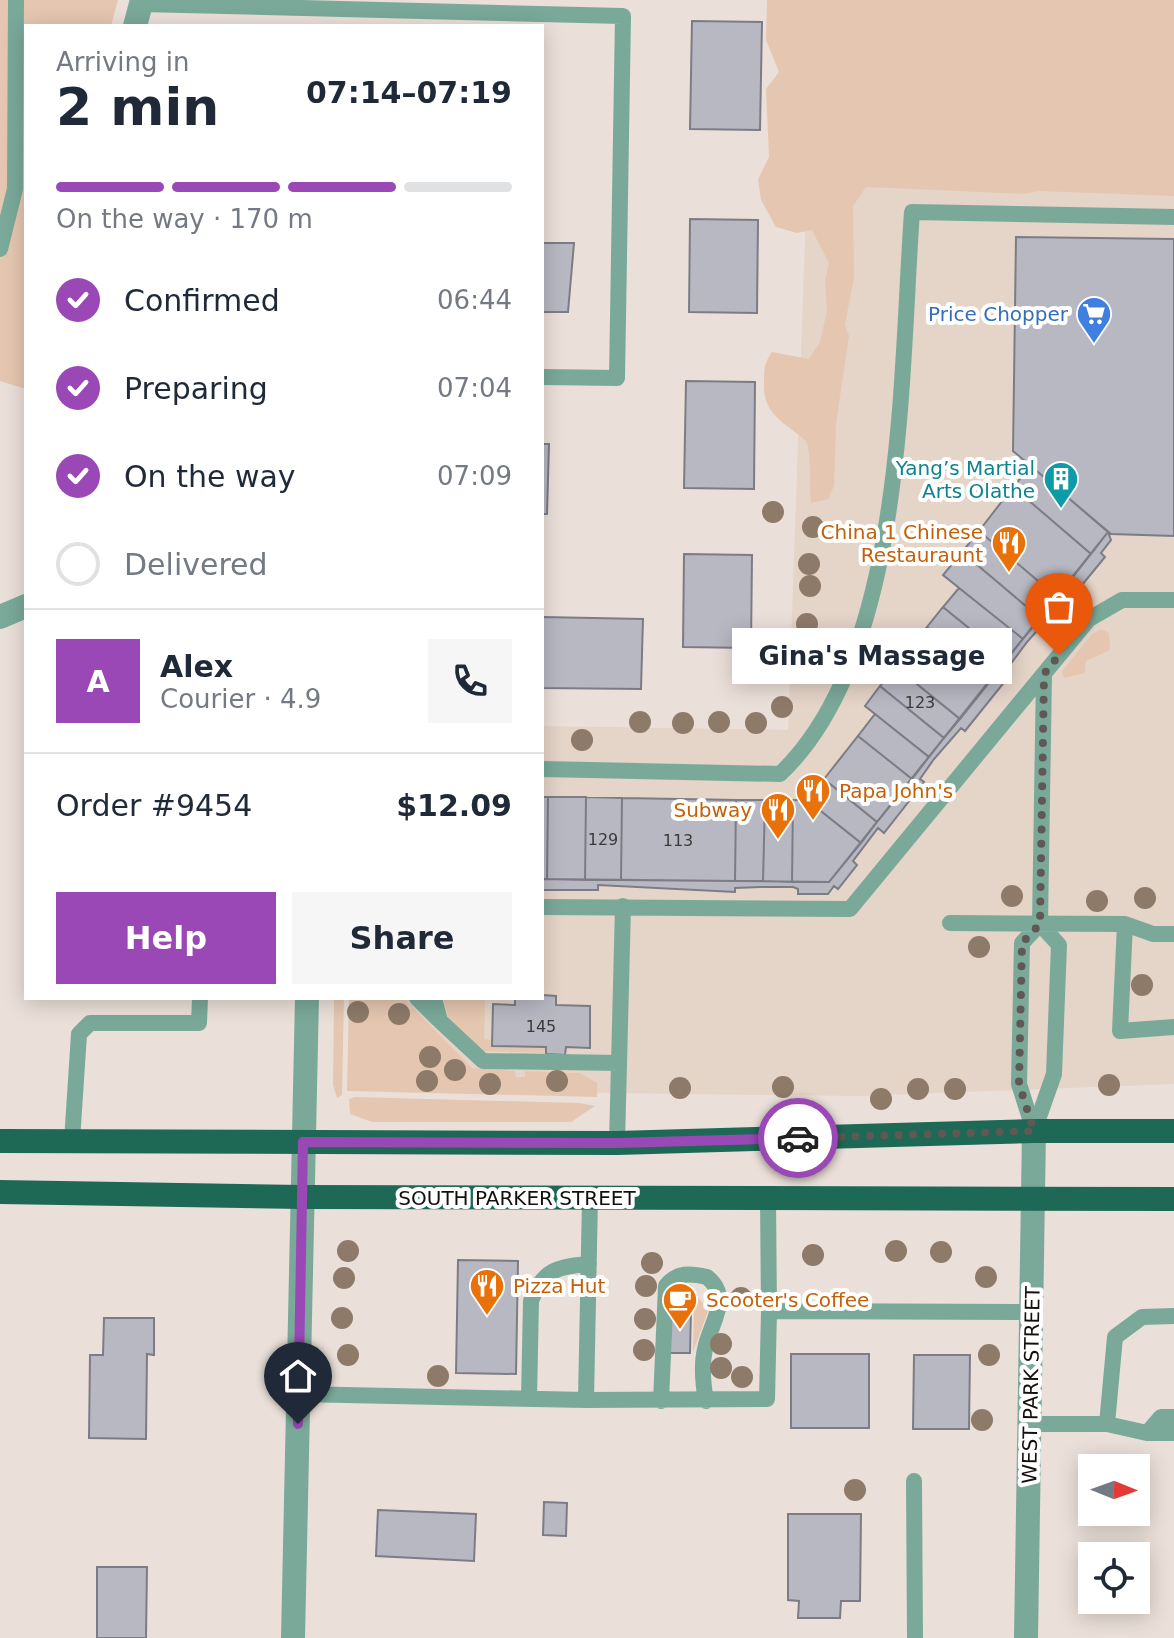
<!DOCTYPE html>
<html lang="en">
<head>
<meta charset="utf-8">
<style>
	body { margin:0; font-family:"DejaVu Sans",sans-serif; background:#f6f6f7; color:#1f2937; height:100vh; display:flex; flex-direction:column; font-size:30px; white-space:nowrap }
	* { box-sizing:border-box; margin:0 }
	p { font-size:26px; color:#747a83 }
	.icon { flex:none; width:44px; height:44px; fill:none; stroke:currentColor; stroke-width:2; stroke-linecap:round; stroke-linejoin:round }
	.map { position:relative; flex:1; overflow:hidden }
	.details { position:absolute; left:24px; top:24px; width:520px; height:976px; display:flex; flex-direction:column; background:#fff; border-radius:0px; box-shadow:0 4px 20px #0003 }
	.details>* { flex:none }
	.needle { width:52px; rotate:91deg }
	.buttons { position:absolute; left:1078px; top:1454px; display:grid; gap:16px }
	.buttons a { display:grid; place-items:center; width:72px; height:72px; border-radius:0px; background:#fff; box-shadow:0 4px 20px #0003; font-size:40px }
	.pin { position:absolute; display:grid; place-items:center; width:68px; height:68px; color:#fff; margin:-82px -34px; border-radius:50% 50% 50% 0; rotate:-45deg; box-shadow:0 0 8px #0007 }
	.pin .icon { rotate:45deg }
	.courier { position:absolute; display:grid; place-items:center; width:80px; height:80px; margin:-40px; border:6px solid #9b48b7; border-radius:50%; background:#fff; color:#222; box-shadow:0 2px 10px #0007 }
	.bubble { position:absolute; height:56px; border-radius:0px; background:#fff; box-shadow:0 4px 20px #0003; font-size:26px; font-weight:600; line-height:56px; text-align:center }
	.overview em { font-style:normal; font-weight:600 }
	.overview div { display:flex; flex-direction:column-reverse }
	.overview { display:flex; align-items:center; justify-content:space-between; height:136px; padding:0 32px }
	h1 { font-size:52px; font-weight:600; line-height:60px }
	.bar { display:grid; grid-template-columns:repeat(4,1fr); gap:12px 8px; align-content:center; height:96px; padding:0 32px }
	.bar i { height:10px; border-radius:6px; background:#e0e1e3 }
	.bar .active { background:#9b48b7 }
	.bar p { grid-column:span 4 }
	.line { display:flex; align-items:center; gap:20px; padding:0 32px; border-top:2px solid #e0e1e3 }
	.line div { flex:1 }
	.round { display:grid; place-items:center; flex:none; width:84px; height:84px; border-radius:0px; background:#f6f6f7 }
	ol { padding:0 32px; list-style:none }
	li { display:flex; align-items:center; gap:24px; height:88px }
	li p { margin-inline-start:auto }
	li .icon { padding:8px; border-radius:50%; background:#9b48b7; color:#fff; stroke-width:4 }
	li:last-child { color:#747a83 }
	li i { width:44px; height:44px; border:4px solid #e0e1e3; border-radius:50% }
	.action { display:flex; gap:16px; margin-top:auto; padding:16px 32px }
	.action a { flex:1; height:92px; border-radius:0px; background:#9b48b7; color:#fff; font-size:32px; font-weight:600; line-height:92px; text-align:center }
	.action a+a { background:#f6f6f7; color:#1f2937 }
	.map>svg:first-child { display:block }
</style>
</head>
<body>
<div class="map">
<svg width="1174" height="1638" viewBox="0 0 1174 1638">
	<rect width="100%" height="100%" fill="#ebe0d9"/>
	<path fill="#e5d4c8" d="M807 180 1174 184V1084L858 1096 354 1090 355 998H542V726L788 730Z"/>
	<path fill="#e5c7b1" d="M0 0H118L111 26H26V389L0 381Z
		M767 0H1174V196L1038 191 1023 194 866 187 853 206 854 277 845 324 849 336 836 423 834 486 828 499 811 503C808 482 813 461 806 441 785 422 762 415 764 382 764 369 764 363 772 352L809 359 820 342 827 311 825 281 829 263 812 230 797 233 776 227 761 200 758 179 769 157 766 89 779 72 766 40Z
		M1101 629 1109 633 1110 650 1086 661 1085 673 1064 678 1062 671 1092 634Z
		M334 998H344L342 1095 337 1098 333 1085Z
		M349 998H404L472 1068 515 1071 516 1077H525V1071L580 1073 597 1083V1097L347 1091Z
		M443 998H485L484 1039 492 1040V1046L546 1047V1053L483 1051 449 1020Z
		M355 1097 580 1103 595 1106 571 1122H372L350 1114 349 1099Z
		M691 1284V1291L709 1309 693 1352 694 1306 669 1305 674 1290Z"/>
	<path fill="#b8b8c3" stroke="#7c7c86" stroke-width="2" d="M692 21 762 22 760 130 690 129Z
		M690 219 758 220 757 313 689 312Z
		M1016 237 1174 239V536L1111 534 1013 451Z
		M542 243H574L568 312H542Z
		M686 381 755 382 754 489 684 488Z
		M542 444H549L547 514H542Z
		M1031 466 1108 532 1091 554 1013 487Z
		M1013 487 1091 554 1057 597 979 531Z
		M979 531 1057 597 1040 618 962 552Z
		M1108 532 1111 540 1101 553 1105 557 1064 607 1061 604 1027 642 1001 677 1006 680 965 731 961 728 934 759 920 779 924 782 884 833 878 828 853 861 857 865 838 889 834 886 828 894H798V889L793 887H760L735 888V892L598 885V890H542V879L829 882Z
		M962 552 1040 618 1023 639 943 575Z
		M684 554 752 555 751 648 683 647Z
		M959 588 1023 639 1007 659 943 607Z
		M943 607 1007 659 992 679 927 627Z
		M542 617 643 619 641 689 542 688Z
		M927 627 992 679 960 719 896 667Z
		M896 667 960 719 944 738 880 686Z
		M880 686 944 738 929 757 865 706Z
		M875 714 929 757 912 779 858 736Z
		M858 736 912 779 877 822 824 779Z
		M824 779 877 822 861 843 807 800Z
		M542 797H548L547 879H542Z
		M548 797H586L585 880 547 879Z
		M586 797 622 798 621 880H585Z
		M622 798 736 800 735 881 621 880Z
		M736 800H765L763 881H735Z
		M765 800H793L792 882 763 881Z
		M793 800H807L861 843 829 882H792Z
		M542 995 556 996V1005L590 1006V1048L566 1047 565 1055 546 1054V1047L492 1046 493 1004 515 1005V998Z
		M458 1260 518 1261 516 1374 456 1373Z
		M669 1308 691 1309 690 1353H668Z
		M104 1318H154V1355L147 1354 146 1439 89 1438 90 1355H103Z
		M791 1354H869V1428H791Z
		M914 1355H970L969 1429H913Z
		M544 1502 567 1503 566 1536 543 1535Z
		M378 1510 476 1514 474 1561 376 1556Z
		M788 1514H861L860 1601H841L840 1618H798L799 1601 788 1600Z
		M97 1567H147L146 1638H97Z"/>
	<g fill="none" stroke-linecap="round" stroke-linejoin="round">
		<path stroke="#7aa999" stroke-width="16" d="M141 4 623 16 617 378 542 377
			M0 249 15 189 16 0
			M542 769 780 774C906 655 900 376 912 212L1174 217
			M542 907 850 909 1089 619 1122 600H1174
			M950 923 1125 924 1153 934H1174
			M1125 924 1120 1031 1174 1027
			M417 998 438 1019
			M434 998 440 1021 483 1061 619 1063
			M1034 1131 1019 1084 1022 943 1040 924 1044 674
			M1034 1131 1054 1074 1059 945 1040 924
			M72 1141 79 1034 90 1023H199L200 998
			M617 1143 623 906
			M768 1199 769 1311 1032 1312
			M298 1394 586 1400 590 1198
			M529 1399 531 1301C542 1270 559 1266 589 1264
			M586 1400 767 1399 769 1311
			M661 1401 666 1286C677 1272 690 1273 707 1277 733 1298 710 1323 705 1349 701 1366 703 1384 706 1401
			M1032 1424H1107L1147 1433H1174
			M1107 1424 1115 1337 1142 1317 1174 1316
			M1147 1433 1161 1417H1174
			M914 1481 915 1638"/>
		<path stroke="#7aa999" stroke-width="24" d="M135 26 142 0
			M0 617 26 606
			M293 1638 307 998
			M1026 1638 1034 1131"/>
		<path stroke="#1e6956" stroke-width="24" d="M0 1141 617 1143 1034 1131H1174
			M0 1192 302 1197 1174 1199"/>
	</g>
	<g fill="#8e7a69">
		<circle cx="773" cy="512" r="11"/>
		<circle cx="813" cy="527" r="11"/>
		<circle cx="809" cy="564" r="11"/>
		<circle cx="810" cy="586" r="11"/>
		<circle cx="807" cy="624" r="11"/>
		<circle cx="801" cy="663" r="11"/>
		<circle cx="782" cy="707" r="11"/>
		<circle cx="640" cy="722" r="11"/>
		<circle cx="719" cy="722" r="11"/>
		<circle cx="683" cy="723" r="11"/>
		<circle cx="756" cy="723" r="11"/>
		<circle cx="582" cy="740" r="11"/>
		<circle cx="1012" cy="896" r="11"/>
		<circle cx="1145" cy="898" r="11"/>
		<circle cx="1097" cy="901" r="11"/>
		<circle cx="979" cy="947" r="11"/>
		<circle cx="1142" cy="985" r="11"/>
		<circle cx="358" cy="1012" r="11"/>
		<circle cx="399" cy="1014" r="11"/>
		<circle cx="430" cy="1057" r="11"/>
		<circle cx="455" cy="1070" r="11"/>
		<circle cx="427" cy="1081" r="11"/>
		<circle cx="557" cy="1081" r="11"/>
		<circle cx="490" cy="1084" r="11"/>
		<circle cx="1109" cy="1085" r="11"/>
		<circle cx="783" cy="1087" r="11"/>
		<circle cx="680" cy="1088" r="11"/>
		<circle cx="918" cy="1089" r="11"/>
		<circle cx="955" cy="1089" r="11"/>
		<circle cx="881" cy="1099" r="11"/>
		<circle cx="348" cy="1251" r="11"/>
		<circle cx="896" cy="1251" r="11"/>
		<circle cx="941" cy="1252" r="11"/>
		<circle cx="813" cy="1255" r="11"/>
		<circle cx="652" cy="1263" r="11"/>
		<circle cx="986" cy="1277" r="11"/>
		<circle cx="344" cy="1278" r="11"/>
		<circle cx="646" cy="1286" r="11"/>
		<circle cx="741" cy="1298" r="11"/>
		<circle cx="342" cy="1318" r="11"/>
		<circle cx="645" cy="1319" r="11"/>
		<circle cx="721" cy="1344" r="11"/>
		<circle cx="644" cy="1350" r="11"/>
		<circle cx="348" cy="1355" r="11"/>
		<circle cx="989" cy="1355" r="11"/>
		<circle cx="721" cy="1368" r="11"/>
		<circle cx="438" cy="1376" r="11"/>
		<circle cx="742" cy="1377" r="11"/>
		<circle cx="982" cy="1420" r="11"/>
		<circle cx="855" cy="1490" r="11"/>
	</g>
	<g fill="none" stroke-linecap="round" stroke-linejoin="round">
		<path stroke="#5f5854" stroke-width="8" stroke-dasharray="0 14.4" d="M798 1138 1034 1131 1019 1084 1022 943 1040 924 1044 674 1059 655"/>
		<path stroke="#9b48b7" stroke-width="10" d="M298 1424 303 1142 617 1143 798 1138"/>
	</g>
	<defs>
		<symbol id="supermarket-pin" viewBox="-11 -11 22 30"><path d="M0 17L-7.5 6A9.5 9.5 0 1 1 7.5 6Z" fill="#3f7fe0" stroke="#fff"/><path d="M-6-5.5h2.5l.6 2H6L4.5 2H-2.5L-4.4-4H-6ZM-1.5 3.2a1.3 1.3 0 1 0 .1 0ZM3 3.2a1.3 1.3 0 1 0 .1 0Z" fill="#fff"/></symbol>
		<symbol id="building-pin" viewBox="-11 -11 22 30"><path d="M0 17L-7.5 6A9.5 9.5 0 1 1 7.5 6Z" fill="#0f9aa8" stroke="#fff"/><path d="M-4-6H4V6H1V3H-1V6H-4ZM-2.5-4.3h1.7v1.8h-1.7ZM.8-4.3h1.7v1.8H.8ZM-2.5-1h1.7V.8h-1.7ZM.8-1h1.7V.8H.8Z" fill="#fff"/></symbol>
		<symbol id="restaurant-pin" viewBox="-11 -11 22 30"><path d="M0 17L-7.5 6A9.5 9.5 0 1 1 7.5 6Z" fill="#e8710a" stroke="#fff"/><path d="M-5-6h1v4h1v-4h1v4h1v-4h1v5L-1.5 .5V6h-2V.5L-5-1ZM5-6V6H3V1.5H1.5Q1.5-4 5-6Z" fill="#fff"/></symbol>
		<symbol id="cafe-pin" viewBox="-11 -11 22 30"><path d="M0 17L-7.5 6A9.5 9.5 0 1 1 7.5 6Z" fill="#e8710a" stroke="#fff"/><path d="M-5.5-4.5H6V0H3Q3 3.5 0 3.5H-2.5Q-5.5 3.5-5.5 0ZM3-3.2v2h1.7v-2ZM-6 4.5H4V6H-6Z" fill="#fff"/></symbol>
	</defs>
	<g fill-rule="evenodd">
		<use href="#supermarket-pin" x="1074" y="294" width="40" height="54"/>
		<use href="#building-pin" x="1041" y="459" width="40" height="54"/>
		<use href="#restaurant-pin" x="989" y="523" width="40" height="54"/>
		<use href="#restaurant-pin" x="793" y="771" width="40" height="54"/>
		<use href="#restaurant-pin" x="758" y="790" width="40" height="54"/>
		<use href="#restaurant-pin" x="467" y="1266" width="40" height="54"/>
		<use href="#cafe-pin" x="660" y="1280" width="40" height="54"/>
	</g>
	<g text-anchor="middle" stroke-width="8" stroke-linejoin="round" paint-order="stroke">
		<g font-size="16" fill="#3c393a">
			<text x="920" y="708">123</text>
			<text x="603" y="845">129</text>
			<text x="678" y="846">113</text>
			<text x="541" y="1032">145</text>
		</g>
		<g font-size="20" fill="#366cbe" stroke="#fff" text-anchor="end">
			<text x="1068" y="321">Price Chopper</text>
		</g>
		<g font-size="20" fill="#0d838f" stroke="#fff" text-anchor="end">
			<text x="1035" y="475">Yang’s Martial<tspan x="1035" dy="23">Arts Olathe</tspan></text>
		</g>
		<g font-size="20" fill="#c56008" stroke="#fff" text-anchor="start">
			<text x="983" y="539" text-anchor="end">China 1 Chinese<tspan x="983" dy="23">Restauraunt</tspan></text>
			<text x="839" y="798">Papa John's</text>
			<text x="752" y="817" text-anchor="end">Subway</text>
			<text x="513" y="1293">Pizza Hut</text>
			<text x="706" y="1307">Scooter's Coffee</text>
		</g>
		<g font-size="20" fill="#130f0d" stroke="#fff">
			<text x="517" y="1205">SOUTH PARKER STREET</text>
			<text transform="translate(1031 1385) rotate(-89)" y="7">WEST PARK STREET</text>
		</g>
	</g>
</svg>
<div class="buttons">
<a><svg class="needle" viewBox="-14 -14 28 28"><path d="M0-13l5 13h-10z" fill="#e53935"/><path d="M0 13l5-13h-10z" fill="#747a83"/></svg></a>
<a><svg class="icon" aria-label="locate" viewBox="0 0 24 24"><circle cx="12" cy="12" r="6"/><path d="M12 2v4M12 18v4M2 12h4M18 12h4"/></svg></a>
</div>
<div class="pin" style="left:1059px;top:655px;background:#ea580c"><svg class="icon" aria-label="bag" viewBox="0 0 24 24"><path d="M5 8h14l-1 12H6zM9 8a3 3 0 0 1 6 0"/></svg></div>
<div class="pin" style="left:298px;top:1424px;background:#1f2937"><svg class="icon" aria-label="home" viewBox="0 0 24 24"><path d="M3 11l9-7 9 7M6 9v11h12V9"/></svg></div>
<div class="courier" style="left:798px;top:1138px"><svg class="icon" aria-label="car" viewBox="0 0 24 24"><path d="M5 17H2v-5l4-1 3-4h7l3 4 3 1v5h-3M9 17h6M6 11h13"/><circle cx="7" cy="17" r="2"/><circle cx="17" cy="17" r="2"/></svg></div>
<div class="bubble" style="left:732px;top:628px;width:280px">Gina's Massage</div>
<section class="details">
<div class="overview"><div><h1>2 min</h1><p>Arriving in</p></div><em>07:14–07:19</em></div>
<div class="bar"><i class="active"></i><i class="active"></i><i class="active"></i><i></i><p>On the way · 170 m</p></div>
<ol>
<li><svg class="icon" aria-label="check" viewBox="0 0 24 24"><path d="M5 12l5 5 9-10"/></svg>Confirmed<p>06:44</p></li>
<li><svg class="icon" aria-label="check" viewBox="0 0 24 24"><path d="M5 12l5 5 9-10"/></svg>Preparing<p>07:04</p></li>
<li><svg class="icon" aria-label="check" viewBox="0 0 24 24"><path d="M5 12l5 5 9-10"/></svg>On the way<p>07:09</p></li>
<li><i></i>Delivered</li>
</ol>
<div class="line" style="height:144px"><b class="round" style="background:#9b48b7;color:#fff">A</b><div><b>Alex</b><p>Courier · 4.9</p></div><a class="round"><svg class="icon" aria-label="phone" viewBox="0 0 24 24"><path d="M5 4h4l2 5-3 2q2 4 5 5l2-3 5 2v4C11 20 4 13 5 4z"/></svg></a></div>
<div class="line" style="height:104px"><div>Order #9454</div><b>$12.09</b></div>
<div class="action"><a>Help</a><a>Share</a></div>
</section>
</div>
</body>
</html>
